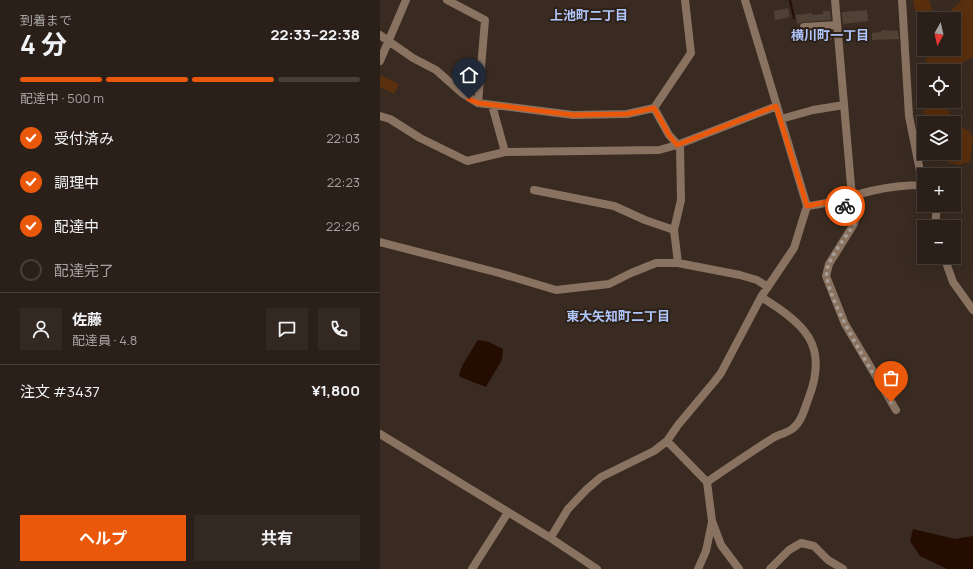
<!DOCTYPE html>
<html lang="ja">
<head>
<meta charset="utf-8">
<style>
	body { margin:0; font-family:Manrope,"Noto Sans JP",sans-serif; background:#332822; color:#f1f3f6; height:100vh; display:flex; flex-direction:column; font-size:15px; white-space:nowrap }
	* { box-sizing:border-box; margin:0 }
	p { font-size:13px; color:#a6a3a2 }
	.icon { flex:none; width:22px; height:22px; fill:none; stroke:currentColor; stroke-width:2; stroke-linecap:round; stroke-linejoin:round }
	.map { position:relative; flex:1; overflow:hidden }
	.side { display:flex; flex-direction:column; background:#2b2019; width:380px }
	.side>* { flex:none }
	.needle { width:26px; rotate:188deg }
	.buttons { position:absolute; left:537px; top:12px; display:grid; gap:8px }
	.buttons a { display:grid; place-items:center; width:44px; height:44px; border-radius:0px; background:#2b2019; box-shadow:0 4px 16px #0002,0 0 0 1px #473e38; font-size:20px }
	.pin { position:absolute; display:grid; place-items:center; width:34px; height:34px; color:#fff; margin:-41px -17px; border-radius:50% 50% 50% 0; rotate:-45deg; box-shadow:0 0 4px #0007 }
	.pin .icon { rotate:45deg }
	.courier { position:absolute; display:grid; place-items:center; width:40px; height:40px; margin:-20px; border:3px solid #ea580c; border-radius:50%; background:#fff; color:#222; box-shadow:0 1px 5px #0007 }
	.headline em { font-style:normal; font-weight:700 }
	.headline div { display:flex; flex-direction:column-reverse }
	.headline { display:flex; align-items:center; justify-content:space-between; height:68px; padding:0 20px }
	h1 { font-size:26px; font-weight:700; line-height:30px }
	.bar { display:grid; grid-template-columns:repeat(4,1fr); gap:6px 4px; align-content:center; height:48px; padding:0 20px }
	.bar i { height:5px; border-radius:3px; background:#473e38 }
	.bar .current { background:#ea580c }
	.bar p { grid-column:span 4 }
	.line { display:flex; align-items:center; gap:10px; padding:0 20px; border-top:1px solid #473e38 }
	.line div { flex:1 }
	.round { display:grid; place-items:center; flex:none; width:42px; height:42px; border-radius:0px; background:#332822 }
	ol { padding:0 20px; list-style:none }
	li { display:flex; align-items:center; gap:12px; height:44px }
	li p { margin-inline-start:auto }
	li .icon { padding:4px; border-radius:50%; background:#ea580c; color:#fff; stroke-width:4 }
	li:last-child { color:#a6a3a2 }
	li i { width:22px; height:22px; border:2px solid #473e38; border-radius:50% }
	.action { display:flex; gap:8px; margin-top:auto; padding:8px 20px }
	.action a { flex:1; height:46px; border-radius:0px; background:#ea580c; color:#fff; font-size:16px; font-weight:700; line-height:46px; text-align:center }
	.action a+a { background:#332822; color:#f1f3f6 }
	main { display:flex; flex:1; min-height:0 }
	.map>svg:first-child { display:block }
</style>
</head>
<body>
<main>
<section class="side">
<div class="headline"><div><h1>4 分</h1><p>到着まで</p></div><em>22:33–22:38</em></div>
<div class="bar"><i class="current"></i><i class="current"></i><i class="current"></i><i></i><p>配達中 · 500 m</p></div>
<ol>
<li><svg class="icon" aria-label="check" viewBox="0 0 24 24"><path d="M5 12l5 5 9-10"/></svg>受付済み<p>22:03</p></li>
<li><svg class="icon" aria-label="check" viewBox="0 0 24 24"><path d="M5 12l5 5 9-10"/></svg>調理中<p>22:23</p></li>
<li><svg class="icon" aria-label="check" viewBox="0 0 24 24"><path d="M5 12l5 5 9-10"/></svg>配達中<p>22:26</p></li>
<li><i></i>配達完了</li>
</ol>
<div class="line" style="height:72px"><a class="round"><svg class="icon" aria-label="person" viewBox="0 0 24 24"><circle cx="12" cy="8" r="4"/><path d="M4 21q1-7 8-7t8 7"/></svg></a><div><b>佐藤</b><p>配達員 · 4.8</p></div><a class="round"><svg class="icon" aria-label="chat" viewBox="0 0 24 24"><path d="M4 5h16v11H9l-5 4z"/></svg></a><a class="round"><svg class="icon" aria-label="phone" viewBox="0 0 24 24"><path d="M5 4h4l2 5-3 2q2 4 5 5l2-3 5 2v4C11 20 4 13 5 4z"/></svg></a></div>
<div class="line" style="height:52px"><div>注文 #3437</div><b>¥1,800</b></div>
<div class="action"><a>ヘルプ</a><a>共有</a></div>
</section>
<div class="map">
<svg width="593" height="569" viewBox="0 0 593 569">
	<rect width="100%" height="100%" fill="#392b21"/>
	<path fill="#5a2f0d" d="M533 0H549L553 14 565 16 582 0H593V57L566 71H544V101H563L571 116 582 127 589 131 593 138 590 161 580 165 569 163 563 153H574V123H544C547 93 536 80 551 49H574V19H544V26L535 10Z
		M0 75 19 84 14 94 0 87Z"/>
	<path fill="#250c00" d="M98 340 109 342 123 349 122 360 106 387 80 377 79 375 83 364Z
		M533 529 575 539 593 536V569H567L540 556 530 541Z"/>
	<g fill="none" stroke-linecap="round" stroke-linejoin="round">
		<path stroke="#250c00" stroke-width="2" d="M410 0 414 18"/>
	</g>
	<path fill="#504137" d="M408 8 410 17 395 20 394 11Z
		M487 10 488 21 463 24 462 12Z
		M443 11H450L451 20 424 22 417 24 416 15 432 13V15L443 14Z
		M501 30 518 31 519 39 492 40V33L501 32Z
		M451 31 452 40 439 42 438 32Z"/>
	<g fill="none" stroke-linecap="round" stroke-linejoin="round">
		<path stroke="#8a7261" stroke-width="8" d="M67 0 105 20 98 103
			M455 0 472 197
			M522 0 529 116 541 176V185
			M424 27 457 25
			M0 35 33 58 56 70 82 93 98 103 193 115 247 114 274 108 289 135 300 147 301 200 294 230 298 263
			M0 61 26 0
			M274 108 311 53 305 0
			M0 116 10 119 40 138 87 161 125 152 112 105
			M401 119 433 110 464 105
			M125 152 279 150 297 145 397 106
			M154 190 234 206 265 220 294 230
			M462 199 463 204 475 219 474 224 449 264 446 276 465 324 516 410
			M427 206C449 204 470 196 491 191 508 187 526 185 544 185
			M555 227 557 205
			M0 242 119 273 176 290 229 284 251 273 276 263H298L360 275 377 280 388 287
			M564 257 573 282 593 310
			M0 434 169 537 217 569
			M287 441 327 482 332 521 341 545 359 569
			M327 482C349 467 371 452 393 438 399 434 407 433 412 429 422 422 425 407 429 397 449 344 424 324 381 297
			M169 537H171L188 509 207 489 221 477 274 451 287 441 298 425 334 382 341 373 381 297 414 248 427 206 365 0
			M92 569 127 514H130
			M318 569 326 551 332 522
			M390 569 409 550 421 543 434 546 448 560 463 569"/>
	</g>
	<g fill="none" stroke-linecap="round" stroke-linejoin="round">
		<path stroke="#a89d95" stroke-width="4" stroke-dasharray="0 7.2" d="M465 206 475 219 474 224C466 237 451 255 447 269 441 292 497 380 511 402"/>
		<path stroke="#ea580c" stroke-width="5" d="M89 99 98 103 106 104 193 115 247 114 274 108 289 135 297 145 396 106 427 206 462 199 465 206"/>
	</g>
	<g text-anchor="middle" stroke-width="4" stroke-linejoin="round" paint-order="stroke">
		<g font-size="13" font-weight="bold" fill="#aec6fb" stroke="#2e2118">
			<text x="209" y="20">上池町二丁目</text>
			<text x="450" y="40">横川町一丁目</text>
			<text x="238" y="321">東大矢知町二丁目</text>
		</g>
	</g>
</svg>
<div class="buttons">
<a><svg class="needle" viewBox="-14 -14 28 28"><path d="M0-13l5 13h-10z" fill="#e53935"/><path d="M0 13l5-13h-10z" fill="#a6a3a2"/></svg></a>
<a><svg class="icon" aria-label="locate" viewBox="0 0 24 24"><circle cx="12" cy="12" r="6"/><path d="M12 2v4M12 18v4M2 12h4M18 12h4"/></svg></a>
<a><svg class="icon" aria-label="layers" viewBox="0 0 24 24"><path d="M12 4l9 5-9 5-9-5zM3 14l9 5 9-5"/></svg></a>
<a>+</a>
<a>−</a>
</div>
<div class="pin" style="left:511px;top:402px;background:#ea580c"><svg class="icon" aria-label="bag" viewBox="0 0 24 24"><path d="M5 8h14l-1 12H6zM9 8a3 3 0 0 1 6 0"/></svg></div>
<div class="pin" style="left:89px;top:99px;background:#1f2937"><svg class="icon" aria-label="home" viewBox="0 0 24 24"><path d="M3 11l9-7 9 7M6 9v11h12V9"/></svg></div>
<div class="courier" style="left:465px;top:206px"><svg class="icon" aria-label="bike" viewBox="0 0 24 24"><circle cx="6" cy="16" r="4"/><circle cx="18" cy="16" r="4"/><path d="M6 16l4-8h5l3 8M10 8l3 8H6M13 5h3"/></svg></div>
</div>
</main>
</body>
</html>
